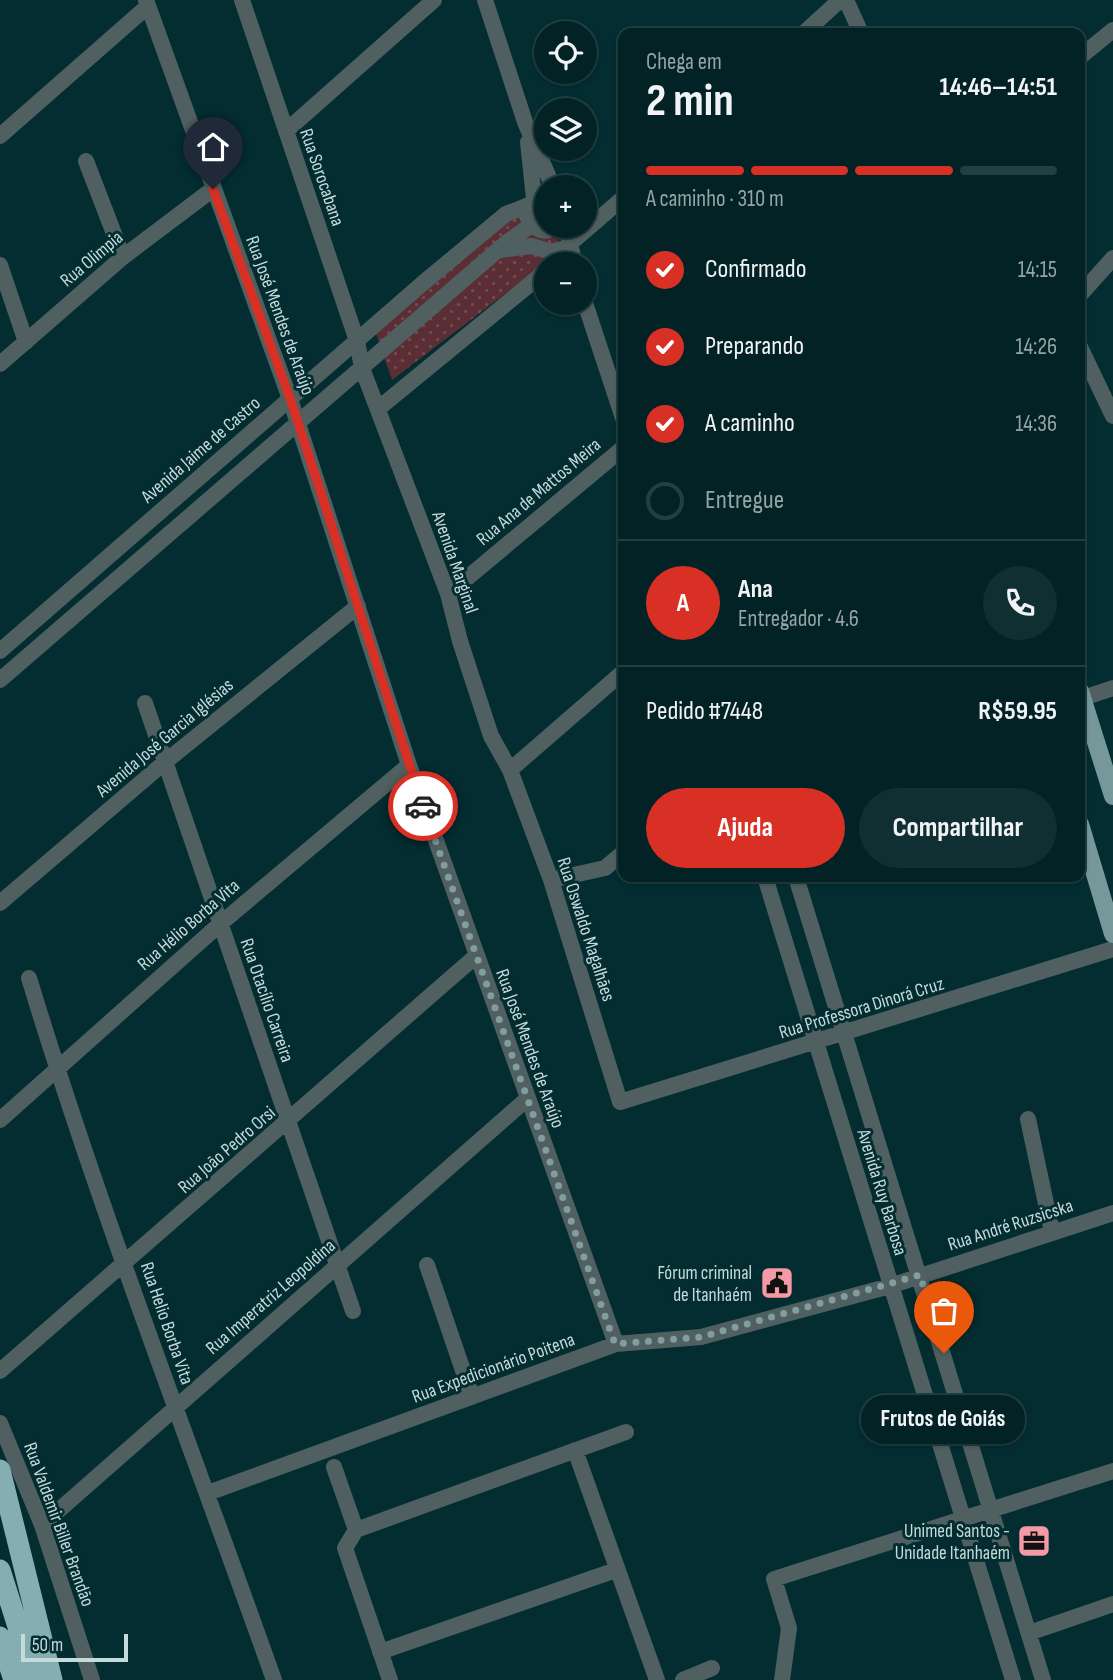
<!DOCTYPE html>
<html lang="pt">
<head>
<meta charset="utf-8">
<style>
	body { margin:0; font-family:"Sofia Sans Condensed",sans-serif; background:#102f32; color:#f1f3f6; height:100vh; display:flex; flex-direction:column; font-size:26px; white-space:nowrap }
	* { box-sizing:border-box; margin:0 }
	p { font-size:23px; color:#96a4a7 }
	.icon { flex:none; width:38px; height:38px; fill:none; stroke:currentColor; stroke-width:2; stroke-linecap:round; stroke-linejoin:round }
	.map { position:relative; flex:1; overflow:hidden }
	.sheet { position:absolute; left:618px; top:28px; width:467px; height:854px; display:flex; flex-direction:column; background:#022225; border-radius:14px; box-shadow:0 2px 5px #0004,0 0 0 2px #233f42 }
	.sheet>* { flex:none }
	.controls { position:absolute; left:534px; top:21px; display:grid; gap:14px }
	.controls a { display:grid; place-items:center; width:63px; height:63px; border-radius:50%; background:#022225; box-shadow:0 2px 5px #0004,0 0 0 2px #233f42; font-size:35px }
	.scale { position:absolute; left:21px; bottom:18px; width:107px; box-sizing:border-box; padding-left:7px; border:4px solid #c5dadb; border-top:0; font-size:19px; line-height:24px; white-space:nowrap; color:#c5dadb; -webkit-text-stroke:5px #032d31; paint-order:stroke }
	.pin { position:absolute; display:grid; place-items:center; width:60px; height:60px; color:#fff; margin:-72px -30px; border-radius:50% 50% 50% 0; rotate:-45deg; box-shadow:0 0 7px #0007 }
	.pin .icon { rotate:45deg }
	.courier { position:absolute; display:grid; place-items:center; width:70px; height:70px; margin:-35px; border:5px solid #d93025; border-radius:50%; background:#fff; color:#222; box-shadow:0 2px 9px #0007 }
	.bubble { position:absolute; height:49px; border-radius:24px; background:#022225; box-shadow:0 2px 5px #0004,0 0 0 2px #233f42; font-size:23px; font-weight:700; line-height:49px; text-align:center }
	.headline em { font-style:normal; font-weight:700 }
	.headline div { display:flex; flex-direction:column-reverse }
	.headline { display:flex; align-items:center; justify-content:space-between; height:119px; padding:0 28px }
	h1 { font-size:46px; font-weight:700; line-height:52px }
	.bar { display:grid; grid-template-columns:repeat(4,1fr); gap:10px 7px; align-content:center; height:84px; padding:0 28px }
	.bar i { height:9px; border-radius:5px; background:#233f42 }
	.bar .on { background:#d93025 }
	.bar p { grid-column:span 4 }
	.line { display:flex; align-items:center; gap:18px; padding:0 28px; border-top:2px solid #233f42 }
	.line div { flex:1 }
	.round { display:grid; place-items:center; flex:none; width:74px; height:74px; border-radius:37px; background:#102f32 }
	ol { padding:0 28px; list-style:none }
	li { display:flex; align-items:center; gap:21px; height:77px }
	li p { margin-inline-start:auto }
	li .icon { padding:7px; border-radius:50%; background:#d93025; color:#fff; stroke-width:4 }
	li:last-child { color:#96a4a7 }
	li i { width:38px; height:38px; border:4px solid #233f42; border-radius:50% }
	.cta { display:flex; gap:14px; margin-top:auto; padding:14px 28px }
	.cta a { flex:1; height:80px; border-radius:42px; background:#d93025; color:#fff; font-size:28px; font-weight:700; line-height:80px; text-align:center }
	.cta a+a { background:#102f32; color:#f1f3f6 }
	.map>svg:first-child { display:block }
</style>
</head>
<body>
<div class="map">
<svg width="1113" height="1680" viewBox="0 0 1113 1680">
	<defs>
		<pattern id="park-dots" width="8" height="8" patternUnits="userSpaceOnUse" patternTransform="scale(1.75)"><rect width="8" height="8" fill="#5b2e35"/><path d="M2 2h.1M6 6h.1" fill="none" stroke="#714c52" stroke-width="1.8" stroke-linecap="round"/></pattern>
	</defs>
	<rect width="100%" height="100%" fill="#032d31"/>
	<path fill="url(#park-dots)" d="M542 202 546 204V226H557L560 237 552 258 392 380 375 331 508 221Z"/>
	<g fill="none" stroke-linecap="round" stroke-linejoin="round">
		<path stroke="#506061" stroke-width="16" d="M146 0 290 399 409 765 616 1344
			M242 0 357 341 362 368 448 594 460 641 491 736 510 770 551 880 620 1102 1113 949
			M485 0 525 122 553 187
			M846 0 861 33
			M804 33 840 0
			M1080 57 1113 30
			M286 131 434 0
			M0 136 148 6
			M528 142 534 199
			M86 161 123 257
			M546 196 534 199 527 216C533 229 544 236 557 226
			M568 236 575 264
			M500 250 531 246 552 252 565 248 623 198
			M0 265 26 342
			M1080 295 1113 258
			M584 300 623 418
			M1080 347 1113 416
			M0 364 123 257 213 189
			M379 408 546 271
			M448 594 623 448
			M0 651 423 283 506 214 529 205
			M0 680 506 243 531 225
			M1080 699 1113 688
			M145 703 353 1311
			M510 770 623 672
			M765 877 1013 1680
			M796 877 1043 1680
			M551 880 605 868 623 853
			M0 903 165 762 358 606
			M29 978C101 1215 191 1446 274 1680
			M1028 1119 1052 1232
			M0 1120 220 924 409 765
			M427 1265 472 1397
			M0 1371 476 956
			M0 1423 42 1525 92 1680
			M575 1450 657 1680
			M334 1467 356 1530 345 1548 390 1680
			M208 1493 616 1344 701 1337 890 1286 1113 1213
			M42 1525 527 1099
			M356 1530 626 1432
			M1029 1633 1113 1604
			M380 1652 616 1570
			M683 1680 712 1668
			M782 1680 789 1628 774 1579 1113 1471"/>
		<path stroke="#76989b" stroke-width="18" d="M1080 691 1113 796
			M1080 824 1113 934"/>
		<path stroke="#85aeb2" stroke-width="21" d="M0 1470 52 1680
			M0 1570 35 1680
			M0 1637 14 1680"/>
	</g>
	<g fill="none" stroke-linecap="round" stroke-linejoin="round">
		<path stroke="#819da0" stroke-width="7" stroke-dasharray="0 12.6" d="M423 806 615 1344 701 1337 920 1275 944 1353"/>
		<path stroke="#d93025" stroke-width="9" d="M213 189 290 398 423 806"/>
	</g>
	<defs>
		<symbol id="civic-square" viewBox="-11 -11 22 22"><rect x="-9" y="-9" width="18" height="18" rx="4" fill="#f49aa5" stroke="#032d31"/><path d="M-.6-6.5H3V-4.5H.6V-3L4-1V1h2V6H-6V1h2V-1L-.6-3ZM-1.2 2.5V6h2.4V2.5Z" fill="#111"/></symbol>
		<symbol id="office-square" viewBox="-11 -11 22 22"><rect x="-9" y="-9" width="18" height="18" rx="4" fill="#f49aa5" stroke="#032d31"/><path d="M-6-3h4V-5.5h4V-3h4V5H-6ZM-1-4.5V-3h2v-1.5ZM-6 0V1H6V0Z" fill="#111"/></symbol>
	</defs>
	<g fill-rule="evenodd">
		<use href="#civic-square" x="758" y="1264" width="38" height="38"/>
		<use href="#office-square" x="1015" y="1522" width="38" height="38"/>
	</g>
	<g text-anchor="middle" stroke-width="6" stroke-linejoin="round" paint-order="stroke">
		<g font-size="19" fill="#c5dadb" stroke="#032d31">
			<text transform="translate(323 177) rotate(71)" y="7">Rua Sorocabana</text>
			<text transform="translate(91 258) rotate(-40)" y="7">Rua Olimpia</text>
			<text transform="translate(281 315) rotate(70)" y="7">Rua José Mendes de Araújo</text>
			<text transform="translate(200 449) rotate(-41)" y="7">Avenida Jaime de Castro</text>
			<text transform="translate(538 491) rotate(-40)" y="7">Rua Ana de Mattos Meira</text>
			<text transform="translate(456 562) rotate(71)" y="7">Avenida Marginal</text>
			<text transform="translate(164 737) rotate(-40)" y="7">Avenida José Garcia Iglésias</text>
			<text transform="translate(188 924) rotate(-41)" y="7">Rua Hélio Borba Vita</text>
			<text transform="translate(587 929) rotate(72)" y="7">Rua Oswaldo Magalhães</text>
			<text transform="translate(268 1000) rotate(71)" y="7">Rua Otacílio Carreira</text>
			<text transform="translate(861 1007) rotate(-17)" y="7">Rua Professora Dinorá Cruz</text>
			<text transform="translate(531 1048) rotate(70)" y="7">Rua José Mendes de Araújo</text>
			<text transform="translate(226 1149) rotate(-41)" y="7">Rua João Pedro Orsi</text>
			<text transform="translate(883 1192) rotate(73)" y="7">Avenida Ruy Barbosa</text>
			<text transform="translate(1010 1224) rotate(-18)" y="7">Rua André Ruzsicska</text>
			<text transform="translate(270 1296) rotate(-41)" y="7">Rua Imperatriz Leopoldina</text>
			<text transform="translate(168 1323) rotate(71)" y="7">Rua Helio Borba Vita</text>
			<text transform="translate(493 1367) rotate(-20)" y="7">Rua Expedicionário Poitena</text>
			<text transform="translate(60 1524) rotate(70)" y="7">Rua Valdemir Biller Brandão</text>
		</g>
		<g font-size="19" fill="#c5dadb" stroke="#032d31" text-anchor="end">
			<text x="752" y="1279">Fórum criminal<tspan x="752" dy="22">de Itanhaém</tspan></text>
			<text x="1010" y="1537">Unimed Santos -<tspan x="1010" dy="22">Unidade Itanhaém</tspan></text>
		</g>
	</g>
</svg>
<div class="controls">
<a><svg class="icon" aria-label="locate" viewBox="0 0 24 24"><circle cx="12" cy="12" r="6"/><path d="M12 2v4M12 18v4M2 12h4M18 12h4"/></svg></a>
<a><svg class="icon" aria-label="layers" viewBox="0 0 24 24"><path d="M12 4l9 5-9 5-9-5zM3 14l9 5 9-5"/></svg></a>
<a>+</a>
<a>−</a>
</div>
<div class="scale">50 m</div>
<div class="pin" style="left:944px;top:1353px;background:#ea580c"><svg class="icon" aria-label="bag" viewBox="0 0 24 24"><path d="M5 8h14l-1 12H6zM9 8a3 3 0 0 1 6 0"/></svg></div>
<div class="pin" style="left:213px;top:189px;background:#1f2937"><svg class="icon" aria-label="home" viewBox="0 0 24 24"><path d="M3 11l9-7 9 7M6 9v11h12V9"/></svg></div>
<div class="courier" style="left:423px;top:806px"><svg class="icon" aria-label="car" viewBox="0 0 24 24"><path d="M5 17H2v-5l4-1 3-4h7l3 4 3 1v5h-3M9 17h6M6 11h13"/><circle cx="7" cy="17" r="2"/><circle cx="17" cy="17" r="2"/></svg></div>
<div class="bubble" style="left:861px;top:1395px;width:164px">Frutos de Goiás</div>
<section class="sheet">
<div class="headline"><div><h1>2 min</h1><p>Chega em</p></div><em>14:46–14:51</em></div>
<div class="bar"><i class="on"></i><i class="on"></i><i class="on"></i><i></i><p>A caminho · 310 m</p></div>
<ol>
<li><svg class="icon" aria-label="check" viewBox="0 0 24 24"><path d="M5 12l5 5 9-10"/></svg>Confirmado<p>14:15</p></li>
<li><svg class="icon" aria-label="check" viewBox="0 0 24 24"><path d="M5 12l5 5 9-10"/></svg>Preparando<p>14:26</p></li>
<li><svg class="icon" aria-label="check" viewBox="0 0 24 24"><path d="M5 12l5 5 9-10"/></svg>A caminho<p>14:36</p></li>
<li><i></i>Entregue</li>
</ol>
<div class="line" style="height:126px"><b class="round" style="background:#d93025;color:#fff">A</b><div><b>Ana</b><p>Entregador · 4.6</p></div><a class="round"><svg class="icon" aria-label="phone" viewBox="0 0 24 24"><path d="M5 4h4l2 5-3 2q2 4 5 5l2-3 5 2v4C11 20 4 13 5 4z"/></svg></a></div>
<div class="line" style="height:91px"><div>Pedido #7448</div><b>R$59.95</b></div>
<div class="cta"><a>Ajuda</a><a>Compartilhar</a></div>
</section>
</div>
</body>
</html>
